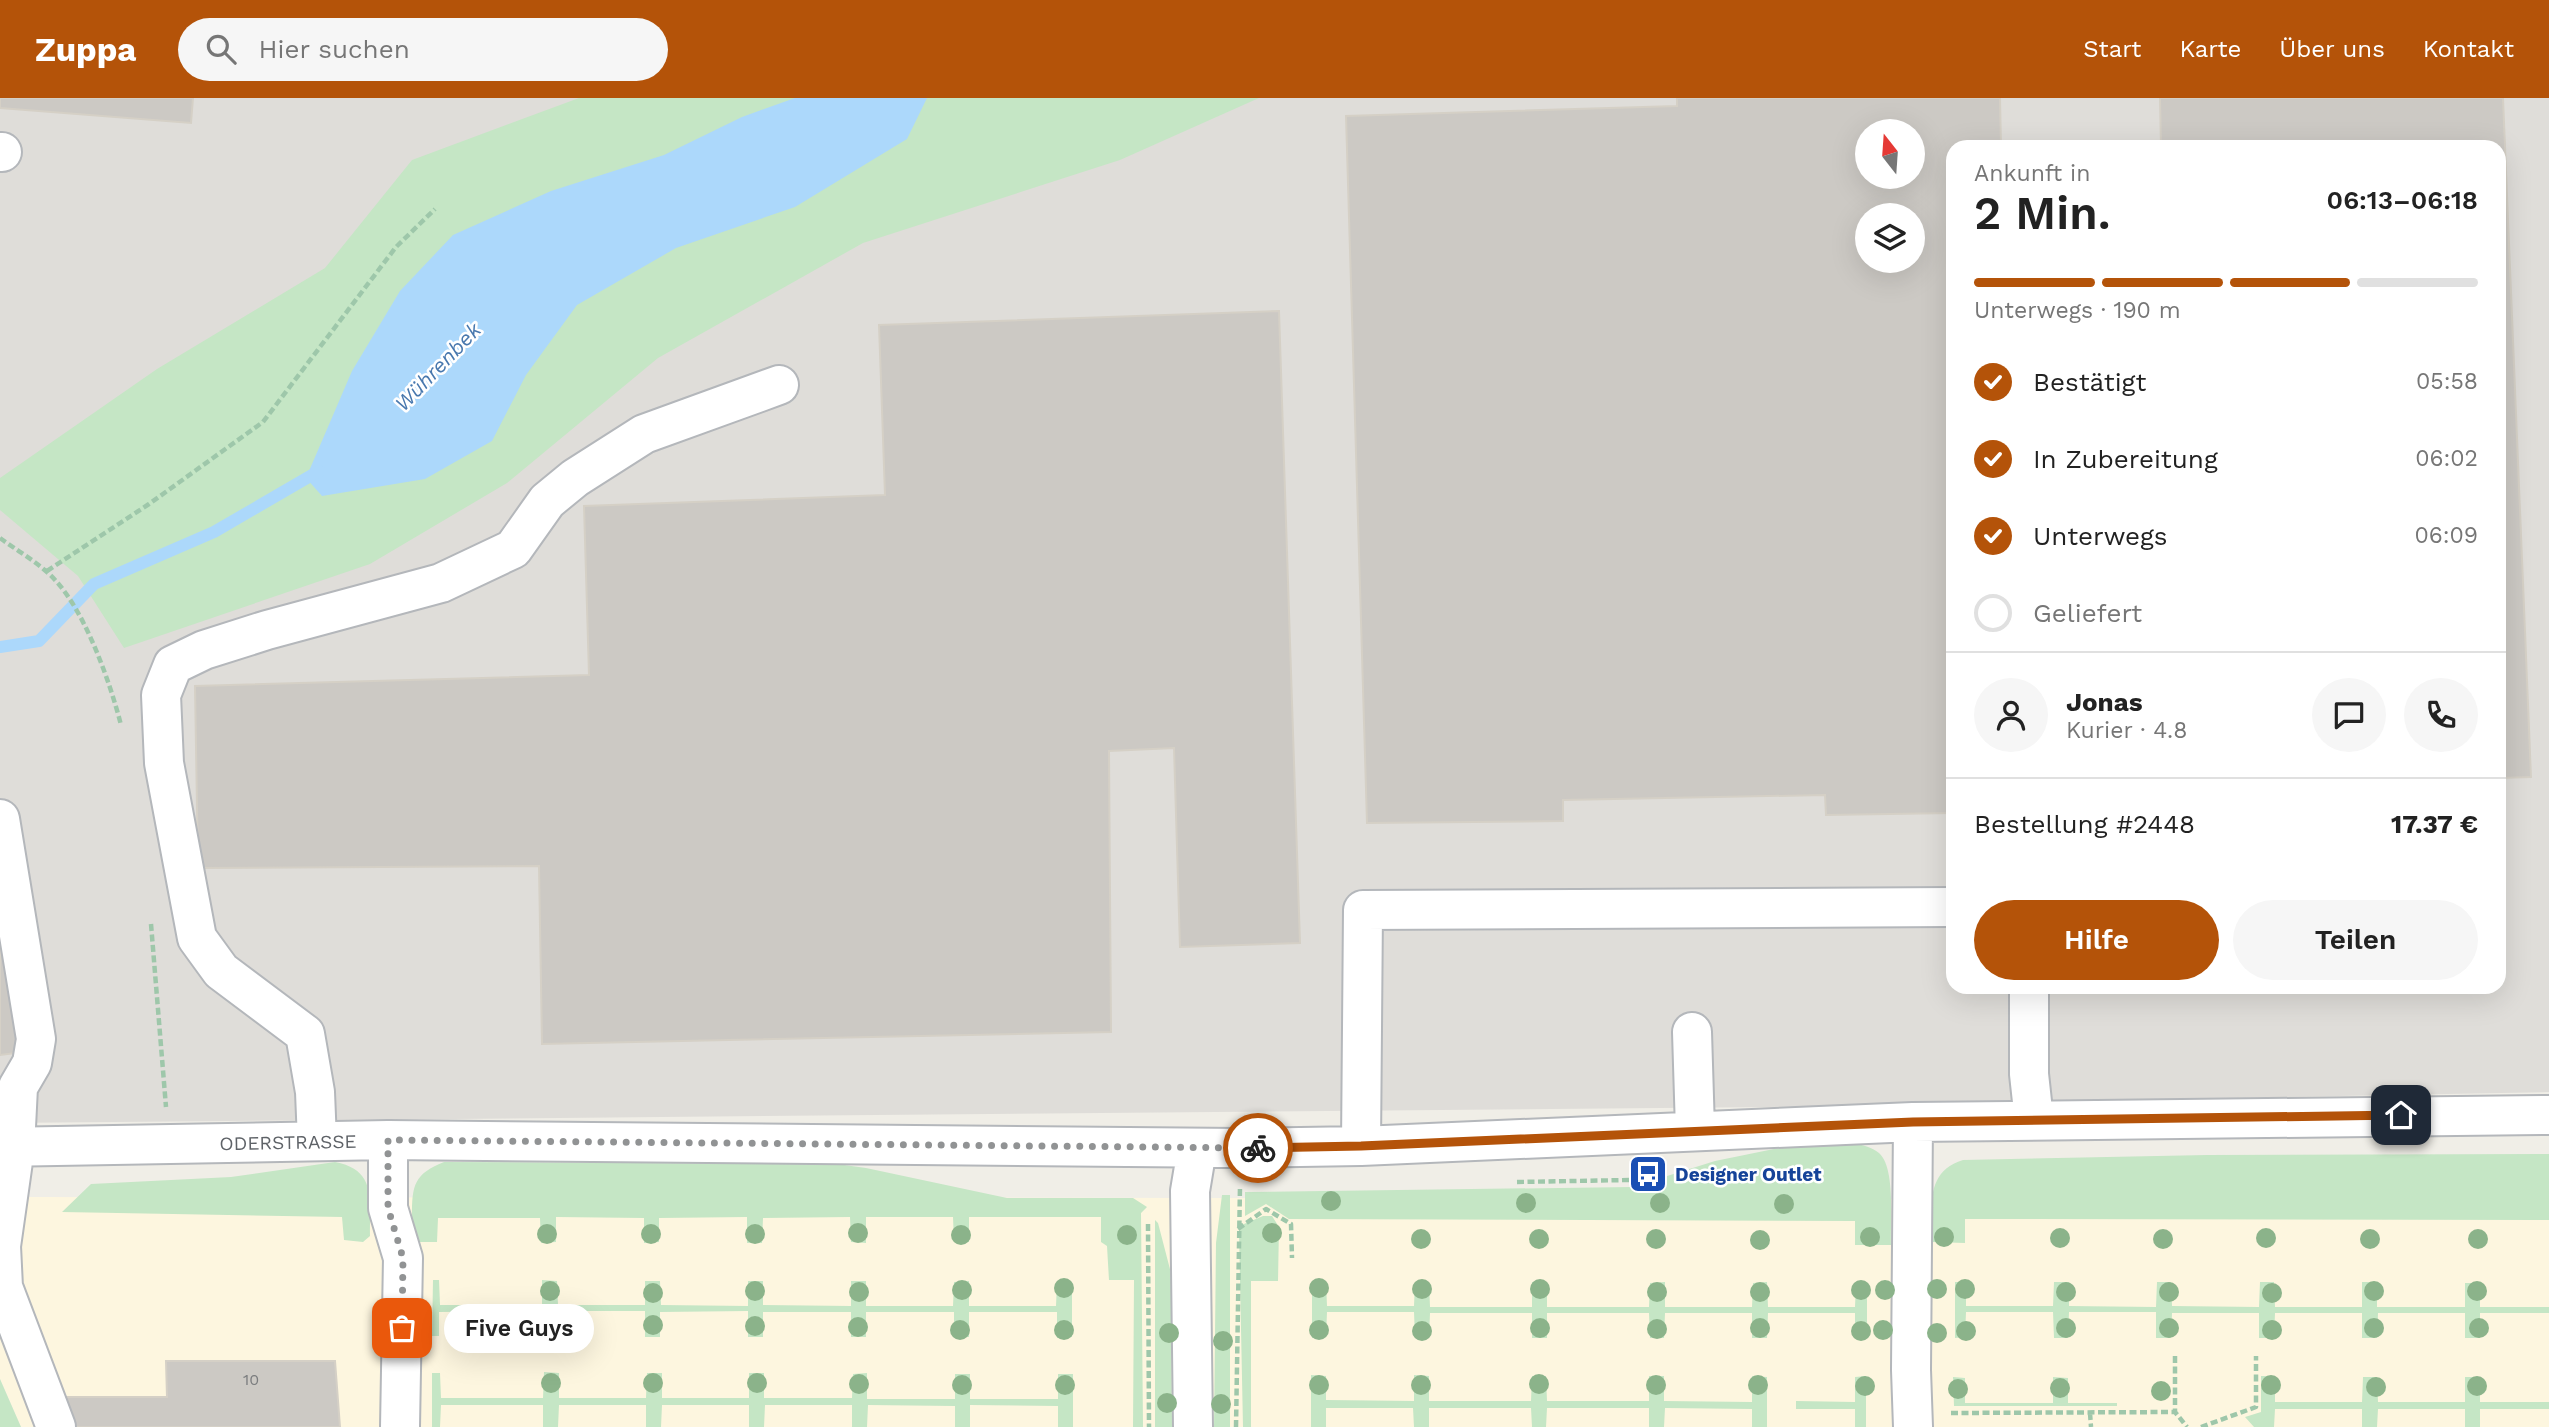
<!DOCTYPE html>
<html lang="de">
<head>
<meta charset="utf-8">
<style>
	body { margin:0; font-family:"Work Sans",sans-serif; background:#f6f6f6; color:#222; height:100vh; display:flex; flex-direction:column; font-size:26px; white-space:nowrap }
	* { box-sizing:border-box; margin:0 }
	p { font-size:23px; color:#767676 }
	.icon { flex:none; width:38px; height:38px; fill:none; stroke:currentColor; stroke-width:2; stroke-linecap:round; stroke-linejoin:round }
	.map { position:relative; flex:1; overflow:hidden }
	.drawer { position:absolute; left:1946px; top:42px; width:560px; height:854px; display:flex; flex-direction:column; background:#fff; border-radius:21px; box-shadow:0 7px 28px #0002 }
	.drawer>* { flex:none }
	.needle { width:46px; rotate:343deg }
	.buttons { position:absolute; left:1855px; top:21px; display:grid; gap:14px }
	.buttons a { display:grid; place-items:center; width:70px; height:70px; border-radius:50%; background:#fff; box-shadow:0 7px 28px #0002; font-size:35px }
	.pin { position:absolute; display:grid; place-items:center; width:60px; height:60px; color:#fff; margin:-30px; border-radius:14px; box-shadow:0 4px 10px #0006 }
	.courier { position:absolute; display:grid; place-items:center; width:70px; height:70px; margin:-35px; border:5px solid #b45309; border-radius:50%; background:#fff; color:#222; box-shadow:0 2px 9px #0007 }
	.bubble { position:absolute; height:49px; border-radius:24px; background:#fff; box-shadow:0 7px 28px #0002; font-size:23px; font-weight:600; line-height:49px; text-align:center }
	.summary em { font-style:normal; font-weight:600 }
	.summary div { display:flex; flex-direction:column-reverse }
	.summary { display:flex; align-items:center; justify-content:space-between; height:119px; padding:0 28px }
	h1 { font-size:46px; font-weight:600; line-height:52px }
	.bar { display:grid; grid-template-columns:repeat(4,1fr); gap:10px 7px; align-content:center; height:84px; padding:0 28px }
	.bar i { height:9px; border-radius:5px; background:#e0e0e0 }
	.bar .selected { background:#b45309 }
	.bar p { grid-column:span 4 }
	.line { display:flex; align-items:center; gap:18px; padding:0 28px; border-top:2px solid #e0e0e0 }
	.line div { flex:1 }
	.round { display:grid; place-items:center; flex:none; width:74px; height:74px; border-radius:37px; background:#f6f6f6 }
	ol { padding:0 28px; list-style:none }
	li { display:flex; align-items:center; gap:21px; height:77px }
	li p { margin-inline-start:auto }
	li .icon { padding:7px; border-radius:50%; background:#b45309; color:#fff; stroke-width:4 }
	li:last-child { color:#767676 }
	li i { width:38px; height:38px; border:4px solid #e0e0e0; border-radius:50% }
	.primary-button { display:flex; gap:14px; margin-top:auto; padding:14px 28px }
	.primary-button a { flex:1; height:80px; border-radius:42px; background:#b45309; color:#fff; font-size:28px; font-weight:600; line-height:80px; text-align:center }
	.primary-button a+a { background:#f6f6f6; color:#222 }
	header { display:flex; align-items:center; gap:42px; box-sizing:border-box; height:98px; padding:0 35px; background:#b45309; color:#fff }
	header strong { font-size:33px }
	nav { display:flex; gap:38px; margin-inline-start:auto; font-size:24px }
	.search { width:490px; height:63px; background:#f6f6f6; display:flex; align-items:center; gap:18px; box-sizing:border-box; padding:0 24px; border-radius:38px; color:#767676; font-size:26px }
	.map>svg:first-child { display:block }
</style>
</head>
<body>
<header>
<strong>Zuppa</strong>
<div class="search"><svg class="icon" aria-label="search" viewBox="0 0 24 24"><circle cx="10" cy="10" r="6"/><path d="M15 15l6 6"/></svg>Hier suchen</div>
<nav><a>Start</a><a>Karte</a><a>Über uns</a><a>Kontakt</a></nav>
</header>
<div class="map">
<svg width="2549" height="1329" viewBox="0 0 2549 1329">
	<rect width="100%" height="100%" fill="#f0eee7"/>
	<path fill="#fdf6df" d="M0 1099 2549 1101V1329H21L0 1281Z"/>
	<path fill="#dfddd9" fill-rule="evenodd" d="M0 0H2549V994L1770 1009 0 1025ZM1867 33H1913V79H1867ZM1953 49H2499V889H1953ZM1867 117H1913V163H1867Z"/>
	<path fill="#c5e6c5" d="M579 0H1259L1120 62 863 145 658 260 507 385 370 466 124 550 78 478 0 412V380L157 271 325 170 412 62Z
		M1853 1045C1862 1047 1872 1049 1879 1055 1896 1070 1890 1125 1891 1147H1855V1123L1289 1121 1266 1106 1245 1118V1094L1632 1089 1715 1063 1799 1046Z
		M2549 1056V1122L1965 1121V1145L1932 1144C1932 1111 1924 1074 1963 1062L2207 1057Z
		M335 1064C378 1072 369 1104 370 1138L363 1144 344 1142 342 1119 62 1114 91 1086 231 1079Z
		M444 1064 837 1066 866 1070 1007 1100H1133L1147 1109 1141 1115 1143 1329H1133L1134 1182H1109L1107 1148 1101 1144V1119H969V1144H954L953 1119H866V1145L851 1144 850 1119 763 1120 762 1145H747V1119L659 1120V1144L644 1145V1120L556 1119V1144L541 1145 540 1120H438L437 1144H419C411 1137 412 1128 412 1118 412 1087 414 1076 444 1064Z
		M1222 1097H1230V1329H1214L1216 1145Z
		M1263 1118H1272L1279 1129 1278 1183H1251V1329H1243L1239 1132 1244 1126Z
		M1155 1122 1158 1125 1171 1175 1172 1329H1155Z
		M433 1182H439L440 1207H542V1182L557 1183 558 1207H645V1183H660L661 1207 748 1208V1183H763V1207L851 1208V1183H866V1208H953L954 1184 969 1183V1208H1056L1057 1184H1072V1239L1057 1240V1214H969V1239H954V1214H866V1239H851V1214H763V1239H748V1213L660 1214V1239H645V1213H557V1238L542 1239V1213L439 1214V1238H432Z
		M1312 1184H1326L1327 1208H1414L1415 1184H1429L1430 1209H1532V1184H1547V1209H1649L1650 1185 1665 1184V1209H1752L1753 1185 1767 1184 1768 1209H1855L1856 1185H1867V1241H1855V1215H1768L1767 1240H1752V1215H1665L1664 1240H1650L1649 1215H1547V1240H1532V1215H1430L1429 1240H1415L1414 1214H1327L1326 1239 1312 1240Z
		M1955 1184H1966V1208H2053L2054 1184H2069V1208L2156 1209 2157 1184H2171L2172 1208 2259 1209 2260 1184H2274L2275 1209H2362V1184H2377V1209H2465V1185H2480V1209H2549V1215H2480V1240H2465V1215H2378L2377 1240H2362V1215H2275L2274 1240H2259V1215H2172L2171 1240H2156V1214H2069L2068 1240H2054L2053 1214H1966L1965 1239 1955 1240Z
		M544 1274 559 1275V1300H646L647 1275H662V1300H749V1275H764V1300H852L853 1276 867 1275V1301H955V1276H970V1301H1058V1276H1073V1329H1058V1308L970 1307V1329H955V1308L868 1307 867 1329H852V1307H765L764 1329H749V1307H662L661 1329H646V1307H559L558 1329H543V1307H441L440 1329H432V1275H440L441 1300H543Z
		M1311 1277 1326 1278V1302L1414 1303V1277L1429 1278V1303H1531L1532 1278H1546L1547 1303H1649V1278H1664V1303L1752 1304V1278L1767 1279V1329H1752V1311L1665 1310 1664 1329H1649V1310H1547L1546 1329H1532L1531 1310H1429V1329H1414L1413 1310H1326V1329H1311Z
		M1866 1278V1329H1855V1311H1796V1303L1855 1304V1279Z
		M2261 1278H2275V1304H2362L2363 1279H2377L2378 1304H2465V1279H2480V1304H2549V1311H2480V1329H2465V1311H2378L2377 1329H2362V1311H2275L2274 1329H2254L2245 1319 2261 1314Z
		M1953 1279 1965 1280V1305H2053V1279L2068 1280V1305H2117V1308H1954Z
		M0 1281 21 1329H0Z"/>
	<path fill="#acd8fb" d="M795 0H927L907 41 795 109 676 150 577 207 526 277 492 343 425 381 322 398 306 380 352 273 400 193 453 137 551 93 664 57 742 19Z"/>
	<g fill="none" stroke-linecap="round" stroke-linejoin="round">
		<path stroke="#acd8fb" stroke-width="12" d="M0 549 39 543 94 486 214 434 319 373"/>
	</g>
	<path fill="#ccc9c4" stroke="#d5d0c6" stroke-width="2" fill-rule="evenodd" d="M0 0H193L191 25 0 10Z
		M1677 0H2000L2001 49H1953V715L1826 717 1825 697 1563 702V723L1367 725 1346 18 1677 8ZM1867 33H1913V79H1867ZM1867 117H1913V163H1867Z
		M2160 0H2503L2531 679 2499 680V49H2161Z
		M1279 213 1300 845 1180 849 1174 650 1109 653 1111 934 542 946 539 768 198 770 195 588 589 577 584 408 885 397 879 227Z
		M11 851 24 954 0 957V853Z
		M166 1263H335L340 1329H67L54 1299H167Z"/>
	<g fill="none" stroke-linecap="round" stroke-linejoin="round">
		<defs>
			<path id="minor" d="M0 54H2
				M0 721 36 941 32 965 18 989 15 1049 1 1148 3 1189 56 1329
				M2029 889V976L2034 1022
				M1692 934 1695 1032
				M1913 1024 1911 1272 1913 1329
				M388 1042V1110L403 1160 400 1329
				M317 1043 315 994 305 936 221 873 197 840 164 665 161 597 173 567 204 552 267 532 441 485 513 451 547 403 575 380 644 336 779 287
				M1361 1048 1363 812 1953 809
				M0 1049 388 1042 1239 1050 1361 1048 1913 1024 2549 1017
				M1193 1329 1190 1093 1197 1051"/>
		</defs>
		<use href="#minor" stroke="#b4b7bb" stroke-width="42"/>
		<path stroke="#9ec7aa" stroke-width="4.5" stroke-dasharray="7 3.5" stroke-linecap="butt" d="M0 440C19 454 41 466 56 483 86 516 110 584 121 627
			M47 473 149 406 263 324 396 149 435 111
			M151 826 166 1009
			M1517 1084 1629 1082 1644 1077
			M1148 1126 1149 1329
			M1238 1131 1266 1111 1291 1126 1292 1160
			M2175 1258V1314
			M1951 1315 2175 1314 2187 1329
			M2090 1315 2091 1329
			M1236 1329 1240 1088
			M2201 1329 2256 1309V1258"/>
		<use href="#minor" stroke="#fff" stroke-width="38"/>
	</g>
	<g fill="#8bb38a">
		<circle cx="1331" cy="1103" r="10"/>
		<circle cx="1526" cy="1105" r="10"/>
		<circle cx="1660" cy="1105" r="10"/>
		<circle cx="1784" cy="1106" r="10"/>
		<circle cx="858" cy="1135" r="10"/>
		<circle cx="1272" cy="1135" r="10"/>
		<circle cx="547" cy="1136" r="10"/>
		<circle cx="651" cy="1136" r="10"/>
		<circle cx="755" cy="1136" r="10"/>
		<circle cx="961" cy="1137" r="10"/>
		<circle cx="1127" cy="1137" r="10"/>
		<circle cx="1870" cy="1139" r="10"/>
		<circle cx="1944" cy="1139" r="10"/>
		<circle cx="2060" cy="1140" r="10"/>
		<circle cx="2266" cy="1140" r="10"/>
		<circle cx="1421" cy="1141" r="10"/>
		<circle cx="1539" cy="1141" r="10"/>
		<circle cx="1656" cy="1141" r="10"/>
		<circle cx="2163" cy="1141" r="10"/>
		<circle cx="2370" cy="1141" r="10"/>
		<circle cx="2478" cy="1141" r="10"/>
		<circle cx="1760" cy="1142" r="10"/>
		<circle cx="1064" cy="1190" r="10"/>
		<circle cx="1319" cy="1190" r="10"/>
		<circle cx="1422" cy="1191" r="10"/>
		<circle cx="1540" cy="1191" r="10"/>
		<circle cx="1937" cy="1191" r="10"/>
		<circle cx="1965" cy="1191" r="10"/>
		<circle cx="962" cy="1192" r="10"/>
		<circle cx="1861" cy="1192" r="10"/>
		<circle cx="1885" cy="1192" r="10"/>
		<circle cx="550" cy="1193" r="10"/>
		<circle cx="755" cy="1193" r="10"/>
		<circle cx="2374" cy="1193" r="10"/>
		<circle cx="2477" cy="1193" r="10"/>
		<circle cx="859" cy="1194" r="10"/>
		<circle cx="1657" cy="1194" r="10"/>
		<circle cx="1760" cy="1194" r="10"/>
		<circle cx="2066" cy="1194" r="10"/>
		<circle cx="2169" cy="1194" r="10"/>
		<circle cx="653" cy="1195" r="10"/>
		<circle cx="2272" cy="1195" r="10"/>
		<circle cx="550" cy="1227" r="10"/>
		<circle cx="653" cy="1227" r="10"/>
		<circle cx="755" cy="1228" r="10"/>
		<circle cx="858" cy="1229" r="10"/>
		<circle cx="1540" cy="1230" r="10"/>
		<circle cx="1760" cy="1230" r="10"/>
		<circle cx="2066" cy="1230" r="10"/>
		<circle cx="2169" cy="1230" r="10"/>
		<circle cx="2374" cy="1230" r="10"/>
		<circle cx="2479" cy="1230" r="10"/>
		<circle cx="1657" cy="1231" r="10"/>
		<circle cx="960" cy="1232" r="10"/>
		<circle cx="1064" cy="1232" r="10"/>
		<circle cx="1319" cy="1232" r="10"/>
		<circle cx="1883" cy="1232" r="10"/>
		<circle cx="2272" cy="1232" r="10"/>
		<circle cx="1422" cy="1233" r="10"/>
		<circle cx="1861" cy="1233" r="10"/>
		<circle cx="1966" cy="1233" r="10"/>
		<circle cx="1169" cy="1235" r="10"/>
		<circle cx="1937" cy="1235" r="10"/>
		<circle cx="1223" cy="1243" r="10"/>
		<circle cx="551" cy="1285" r="10"/>
		<circle cx="653" cy="1285" r="10"/>
		<circle cx="757" cy="1285" r="10"/>
		<circle cx="859" cy="1286" r="10"/>
		<circle cx="1539" cy="1286" r="10"/>
		<circle cx="962" cy="1287" r="10"/>
		<circle cx="1065" cy="1287" r="10"/>
		<circle cx="1319" cy="1287" r="10"/>
		<circle cx="1421" cy="1287" r="10"/>
		<circle cx="1656" cy="1287" r="10"/>
		<circle cx="1758" cy="1287" r="10"/>
		<circle cx="2271" cy="1287" r="10"/>
		<circle cx="1865" cy="1288" r="10"/>
		<circle cx="2477" cy="1288" r="10"/>
		<circle cx="2376" cy="1289" r="10"/>
		<circle cx="2060" cy="1290" r="10"/>
		<circle cx="1958" cy="1291" r="10"/>
		<circle cx="2161" cy="1293" r="10"/>
		<circle cx="1167" cy="1305" r="10"/>
		<circle cx="1221" cy="1306" r="10"/>
	</g>
	<g fill="none" stroke-linecap="round" stroke-linejoin="round">
		<path stroke="#919394" stroke-width="7" stroke-dasharray="0 12.6" d="M402 1230 403 1160 388 1110V1042L1258 1050"/>
		<path stroke="#b45309" stroke-width="9" d="M1258 1050 1361 1048 1913 1024 2401 1017"/>
	</g>
	<defs>
		<symbol id="bus-square" viewBox="-11 -11 22 22"><rect x="-9" y="-9" width="18" height="18" rx="4" fill="#1a4fb4" stroke="#fff"/><path d="M-5-6H5V4H4V6H2V4H-2V6H-4V4H-5ZM-3.5-4V0h7V-4ZM-3.5 1.2v1.5H-2V1.2ZM2 1.2v1.5H3.5V1.2Z" fill="#fff"/></symbol>
	</defs>
	<g fill-rule="evenodd">
		<use href="#bus-square" x="1626" y="1054" width="44" height="44"/>
	</g>
	<g text-anchor="middle" stroke-width="5" stroke-linejoin="round" paint-order="stroke">
		<g font-size="16" fill="#7a7c7e">
			<text x="251" y="1287">10</text>
		</g>
		<g font-size="19" fill="#5e6267" stroke="#fff">
			<text transform="translate(288 1044) rotate(-1)" y="7">ODERSTRASSE</text>
		</g>
		<g font-size="19" font-weight="bold" fill="#164399" stroke="#fff" text-anchor="start">
			<text x="1675" y="1083">Designer Outlet</text>
		</g>
		<g font-size="21" font-style="italic" fill="#4878ae" stroke="#fff">
			<text transform="translate(438 269) rotate(-46)" y="7">Wührenbek</text>
		</g>
	</g>
</svg>
<div class="buttons">
<a><svg class="needle" viewBox="-14 -14 28 28"><path d="M0-13l5 13h-10z" fill="#e53935"/><path d="M0 13l5-13h-10z" fill="#767676"/></svg></a>
<a><svg class="icon" aria-label="layers" viewBox="0 0 24 24"><path d="M12 4l9 5-9 5-9-5zM3 14l9 5 9-5"/></svg></a>
</div>
<div class="pin" style="left:402px;top:1230px;background:#ea580c"><svg class="icon" aria-label="bag" viewBox="0 0 24 24"><path d="M5 8h14l-1 12H6zM9 8a3 3 0 0 1 6 0"/></svg></div>
<div class="pin" style="left:2401px;top:1017px;background:#1f2937"><svg class="icon" aria-label="home" viewBox="0 0 24 24"><path d="M3 11l9-7 9 7M6 9v11h12V9"/></svg></div>
<div class="courier" style="left:1258px;top:1050px"><svg class="icon" aria-label="bike" viewBox="0 0 24 24"><circle cx="6" cy="16" r="4"/><circle cx="18" cy="16" r="4"/><path d="M6 16l4-8h5l3 8M10 8l3 8H6M13 5h3"/></svg></div>
<div class="bubble" style="left:444px;top:1206px;width:150px">Five Guys</div>
<section class="drawer">
<div class="summary"><div><h1>2 Min.</h1><p>Ankunft in</p></div><em>06:13–06:18</em></div>
<div class="bar"><i class="selected"></i><i class="selected"></i><i class="selected"></i><i></i><p>Unterwegs · 190 m</p></div>
<ol>
<li><svg class="icon" aria-label="check" viewBox="0 0 24 24"><path d="M5 12l5 5 9-10"/></svg>Bestätigt<p>05:58</p></li>
<li><svg class="icon" aria-label="check" viewBox="0 0 24 24"><path d="M5 12l5 5 9-10"/></svg>In Zubereitung<p>06:02</p></li>
<li><svg class="icon" aria-label="check" viewBox="0 0 24 24"><path d="M5 12l5 5 9-10"/></svg>Unterwegs<p>06:09</p></li>
<li><i></i>Geliefert</li>
</ol>
<div class="line" style="height:126px"><a class="round"><svg class="icon" aria-label="person" viewBox="0 0 24 24"><circle cx="12" cy="8" r="4"/><path d="M4 21q1-7 8-7t8 7"/></svg></a><div><b>Jonas</b><p>Kurier · 4.8</p></div><a class="round"><svg class="icon" aria-label="chat" viewBox="0 0 24 24"><path d="M4 5h16v11H9l-5 4z"/></svg></a><a class="round"><svg class="icon" aria-label="phone" viewBox="0 0 24 24"><path d="M5 4h4l2 5-3 2q2 4 5 5l2-3 5 2v4C11 20 4 13 5 4z"/></svg></a></div>
<div class="line" style="height:91px"><div>Bestellung #2448</div><b>17.37 €</b></div>
<div class="primary-button"><a>Hilfe</a><a>Teilen</a></div>
</section>
</div>
</body>
</html>
